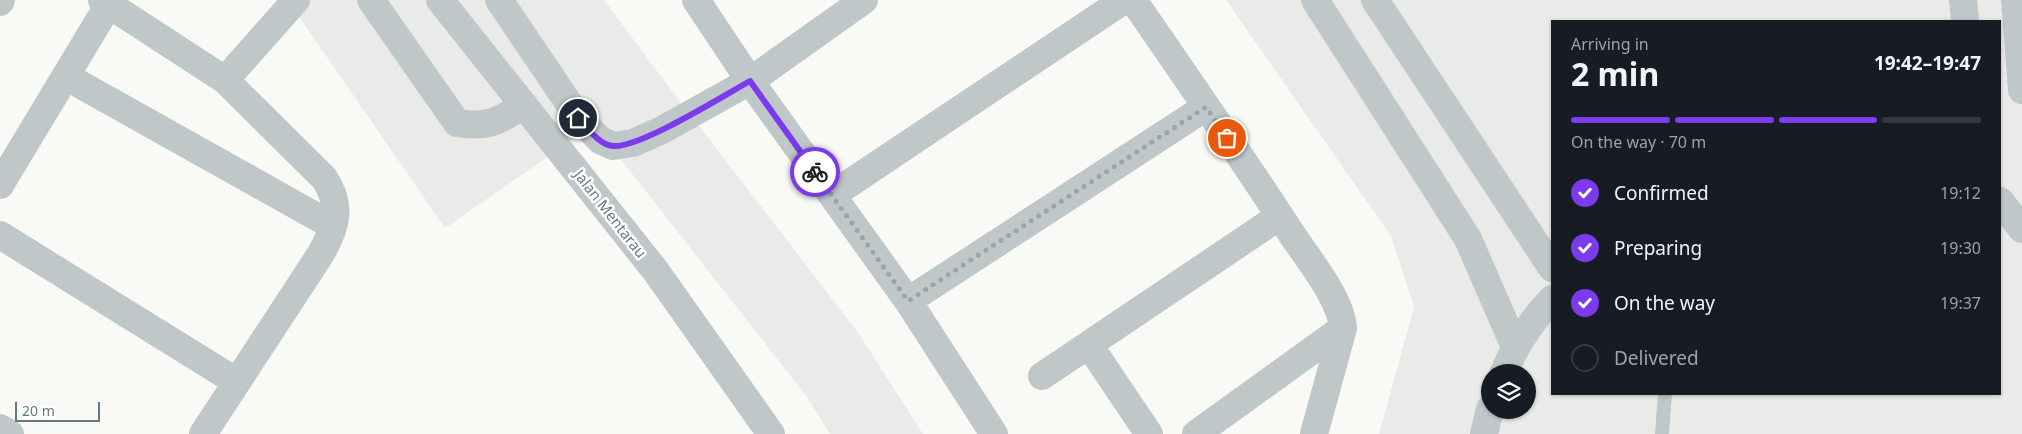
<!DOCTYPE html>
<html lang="en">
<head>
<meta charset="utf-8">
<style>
	body { margin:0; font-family:"Noto Sans",sans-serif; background:#242831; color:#f1f3f6; height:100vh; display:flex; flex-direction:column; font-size:19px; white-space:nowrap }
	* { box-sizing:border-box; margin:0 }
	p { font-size:16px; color:#9ea1a6 }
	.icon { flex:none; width:28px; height:28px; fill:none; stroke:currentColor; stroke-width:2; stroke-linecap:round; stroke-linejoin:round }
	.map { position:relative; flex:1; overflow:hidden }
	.panel { position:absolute; left:1551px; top:20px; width:450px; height:375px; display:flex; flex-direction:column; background:#171b24; border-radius:0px; box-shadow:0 1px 4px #0004 }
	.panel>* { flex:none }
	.tools { position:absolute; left:1481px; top:364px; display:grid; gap:10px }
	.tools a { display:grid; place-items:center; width:55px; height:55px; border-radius:50%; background:#171b24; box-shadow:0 1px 4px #0004; font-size:25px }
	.scale { position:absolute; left:15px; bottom:12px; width:85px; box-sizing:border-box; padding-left:5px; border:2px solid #617a84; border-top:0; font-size:14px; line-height:18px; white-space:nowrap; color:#617a84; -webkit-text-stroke:4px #fff; paint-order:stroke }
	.pin { position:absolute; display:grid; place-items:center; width:42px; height:42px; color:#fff; margin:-21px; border:2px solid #fff; border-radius:50%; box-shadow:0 1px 5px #0007 }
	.courier { position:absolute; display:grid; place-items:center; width:50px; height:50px; margin:-25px; border:4px solid #7c3aed; border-radius:50%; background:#fff; color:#222; box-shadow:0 1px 6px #0007 }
	.head em { font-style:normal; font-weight:700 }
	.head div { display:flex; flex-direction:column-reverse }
	.head { display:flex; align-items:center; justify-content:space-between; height:85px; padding:0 20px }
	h1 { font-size:32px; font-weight:700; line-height:38px }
	.bar { display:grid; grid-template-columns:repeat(4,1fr); gap:8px 5px; align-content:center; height:60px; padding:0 20px }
	.bar i { height:6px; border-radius:4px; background:#363941 }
	.bar .active { background:#7c3aed }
	.bar p { grid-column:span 4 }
	ol { padding:0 20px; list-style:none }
	li { display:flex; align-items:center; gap:15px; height:55px }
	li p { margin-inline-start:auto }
	li .icon { padding:5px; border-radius:50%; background:#7c3aed; color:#fff; stroke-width:4 }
	li:last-child { color:#9ea1a6 }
	li i { width:28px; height:28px; border:2px solid #363941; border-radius:50% }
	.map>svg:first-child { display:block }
</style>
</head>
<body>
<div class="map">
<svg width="2022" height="434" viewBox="0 0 2022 434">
	<rect width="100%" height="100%" fill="#f9f9f6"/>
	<path fill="#eaeae9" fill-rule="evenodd" d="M282 0H604L666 83 859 334 923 434H830L807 397 594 125 445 228 291 5Z
		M1226 0H2022V434H1379L1414 307 1391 236ZM1552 21H2000V394H1552ZM1490 372H1528V410H1490Z"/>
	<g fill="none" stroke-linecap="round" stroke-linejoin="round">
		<path stroke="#bfc7c9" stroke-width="14" d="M1662 434 1665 394"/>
		<path stroke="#bfc7c9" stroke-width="28" d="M102 0 225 80 296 0
			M371 0 457 123C488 128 499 121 524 105
			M440 0 655 270 771 434
			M499 0 578 117 600 140 613 146 633 143 662 130 750 81 864 0
			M696 0 750 81 908 301 994 434
			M1133 0C1187 78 1241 156 1293 236 1309 260 1341 299 1343 328L1314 434
			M1315 0 1468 239 1515 347
			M1375 0 1552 268
			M1963 0 1965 21
			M2015 0 2022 90
			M0 2 1 0
			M67 77 333 226
			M0 185 109 4
			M832 195 1124 0
			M2000 201 2022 229
			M0 235 237 382
			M908 301 1206 107
			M1089 345 1149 434
			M1504 372C1516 344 1531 321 1552 299
			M1042 376 1280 216
			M0 428 10 434
			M203 434 320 255C336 228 343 206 324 178L225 80
			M1196 434 1343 328
			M1484 434 1490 409"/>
	</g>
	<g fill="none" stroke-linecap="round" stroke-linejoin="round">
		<path stroke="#96a6ac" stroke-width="5" stroke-dasharray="0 9" d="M815 172 908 301 1206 107 1227 138"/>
		<path stroke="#7c3aed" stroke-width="6" d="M578 118C587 127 599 145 613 146 640 148 723 96 750 81L815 172"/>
	</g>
	<g text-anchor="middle" stroke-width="5" stroke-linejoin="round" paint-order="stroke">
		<g font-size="15" fill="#617a84" stroke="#fff">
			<text transform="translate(610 214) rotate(52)" y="5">Jalan Mentarau</text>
		</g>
	</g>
</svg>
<div class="tools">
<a><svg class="icon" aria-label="layers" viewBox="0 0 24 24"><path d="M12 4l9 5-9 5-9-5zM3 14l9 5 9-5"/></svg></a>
</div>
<div class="scale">20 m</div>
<div class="pin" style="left:1227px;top:138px;background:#ea580c"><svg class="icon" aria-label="bag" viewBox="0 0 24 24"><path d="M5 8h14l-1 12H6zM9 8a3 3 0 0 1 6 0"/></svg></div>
<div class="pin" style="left:578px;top:118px;background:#1f2937"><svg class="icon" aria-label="home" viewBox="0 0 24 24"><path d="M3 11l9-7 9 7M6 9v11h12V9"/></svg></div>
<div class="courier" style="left:815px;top:172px"><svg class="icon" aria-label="bike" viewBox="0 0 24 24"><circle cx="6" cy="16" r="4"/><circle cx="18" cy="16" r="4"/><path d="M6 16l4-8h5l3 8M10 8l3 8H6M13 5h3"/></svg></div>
<section class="panel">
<div class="head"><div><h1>2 min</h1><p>Arriving in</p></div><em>19:42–19:47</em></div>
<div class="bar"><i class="active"></i><i class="active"></i><i class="active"></i><i></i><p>On the way · 70 m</p></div>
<ol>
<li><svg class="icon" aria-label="check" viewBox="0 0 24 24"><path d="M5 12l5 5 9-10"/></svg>Confirmed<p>19:12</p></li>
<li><svg class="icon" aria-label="check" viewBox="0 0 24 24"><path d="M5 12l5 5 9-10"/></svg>Preparing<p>19:30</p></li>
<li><svg class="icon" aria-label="check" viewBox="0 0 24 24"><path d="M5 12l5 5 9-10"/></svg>On the way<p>19:37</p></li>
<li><i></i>Delivered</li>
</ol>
</section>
</div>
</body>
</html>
